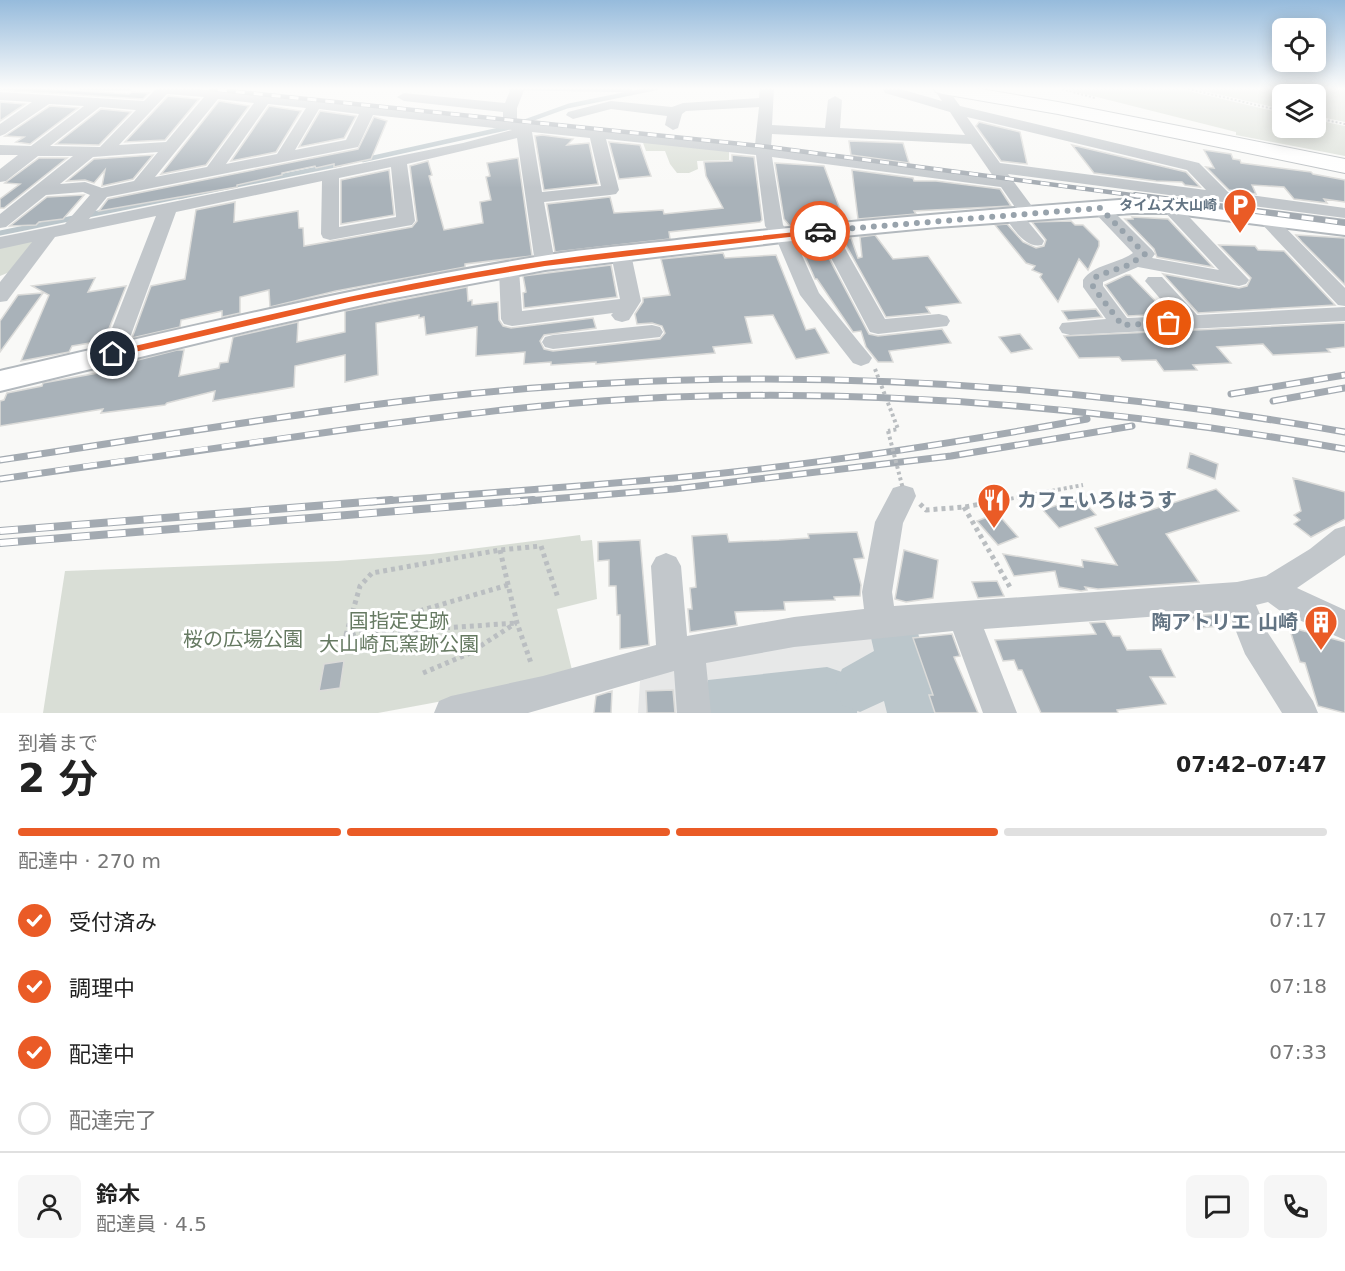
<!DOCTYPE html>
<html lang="ja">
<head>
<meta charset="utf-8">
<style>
	body { margin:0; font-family:"DejaVu Sans","Noto Sans JP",sans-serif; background:#f6f6f6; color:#222; height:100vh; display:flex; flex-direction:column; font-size:22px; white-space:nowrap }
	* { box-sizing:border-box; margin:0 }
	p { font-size:20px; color:#767676 }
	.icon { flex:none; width:33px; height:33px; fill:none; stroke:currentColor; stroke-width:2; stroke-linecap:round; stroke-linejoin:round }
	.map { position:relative; height:713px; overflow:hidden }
	.panel { display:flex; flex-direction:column; background:#fff; flex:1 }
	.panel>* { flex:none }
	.controls { position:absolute; left:1272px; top:18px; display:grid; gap:12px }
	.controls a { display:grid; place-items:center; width:54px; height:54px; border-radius:9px; background:#fff; box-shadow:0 3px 15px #0003; font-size:30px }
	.pin { position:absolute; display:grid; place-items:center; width:51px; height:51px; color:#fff; margin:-26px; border:3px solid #fff; border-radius:50%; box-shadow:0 2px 6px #0007 }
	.courier { position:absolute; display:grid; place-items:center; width:60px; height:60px; margin:-30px; border:4px solid #ea5b26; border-radius:50%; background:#fff; color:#222; box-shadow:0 2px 8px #0007 }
	.head em { font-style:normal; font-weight:700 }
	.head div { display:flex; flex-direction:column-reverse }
	.head { display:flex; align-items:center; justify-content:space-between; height:102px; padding:0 18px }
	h1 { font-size:39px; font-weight:700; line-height:45px }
	.bar { display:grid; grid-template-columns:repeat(4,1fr); gap:9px 6px; align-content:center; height:72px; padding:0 18px }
	.bar i { height:8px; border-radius:4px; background:#e0e0e0 }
	.bar .active { background:#ea5b26 }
	.bar p { grid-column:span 4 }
	.line { display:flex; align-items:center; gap:15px; padding:0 18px; border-top:2px solid #e0e0e0 }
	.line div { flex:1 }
	.round { display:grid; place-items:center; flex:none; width:63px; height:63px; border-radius:9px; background:#f6f6f6 }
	ol { padding:0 18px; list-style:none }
	li { display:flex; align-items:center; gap:18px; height:66px }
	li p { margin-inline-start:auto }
	li .icon { padding:6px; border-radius:50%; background:#ea5b26; color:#fff; stroke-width:4 }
	li:last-child { color:#767676 }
	li i { width:33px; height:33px; border:3px solid #e0e0e0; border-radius:50% }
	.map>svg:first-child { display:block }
</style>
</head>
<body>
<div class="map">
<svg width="1345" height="713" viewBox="0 0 1345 713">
	<rect width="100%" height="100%" fill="#f9f9f7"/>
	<path fill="#e7e8e8" d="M885 632 904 713H638L640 681 701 661Z"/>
	<path fill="#d9ded6" d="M1061 88H1176L1282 113V128H1316V120L1345 126V156L1236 135V132Z
		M1191 88H1345V122L1316 116V94H1282V109Z
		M642 140 729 149V160L697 161 698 169 689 173H677L670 164 665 151H646Z
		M29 241 34 243 12 271 0 276V247Z
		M580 535 581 541 592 540 597 599 557 609 572 670 486 693 378 713H43L65 571 337 561 431 554Z"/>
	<path fill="#bbc6cb" d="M827 667 848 674 860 687 857 713H707L708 680Z"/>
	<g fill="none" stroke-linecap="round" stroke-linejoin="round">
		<path stroke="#bbc6cb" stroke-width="4.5" d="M81 88H130
			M511 88 630 90
			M363 160 507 128 568 106 656 88
			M179 197 341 164"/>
		<path stroke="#bbc6cb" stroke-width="5" d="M0 233 186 195"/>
		<path fill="#bbc6cb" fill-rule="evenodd" d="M893 606 910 613 917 629 939 713H887L884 701 860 712 842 705 835 687 842 669 874 651 869 629 876 613Z"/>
	</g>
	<path fill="#a9b2b9" stroke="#dbdbd9" stroke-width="1.5" d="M0 88H36L129 94 132 92 149 93 143 99 0 90Z
		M168 96 199 99 165 140 125 142Z
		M219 101 249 106 206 165 161 174Z
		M0 102 25 104 0 121Z
		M50 106 78 108 30 144 16 142 24 137 5 136Z
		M269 106 301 111 276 152 231 161Z
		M101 109 131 112 99 145 56 144Z
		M320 111 356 116 344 138 299 147Z
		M374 117 387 121 371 159 334 167V164L316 168 315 166 282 173V175L237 185V187L99 211 108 199 358 149Z
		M979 122 1020 132 1027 164 1001 161 976 126Z
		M542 135 573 139 567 145 589 143 598 184 544 190 535 136Z
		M849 141 903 143 909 163 851 155Z
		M609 142 640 145 651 176 619 179Z
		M1072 145 1186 172 1200 187 1185 185 1182 182 1156 181 1094 173Z
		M1204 150 1231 154 1233 159 1240 160 1241 163 1311 172 1313 174 1345 180V202L1324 199 1327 203 1294 199 1284 187 1252 185 1256 194 1229 190 1206 167 1214 168Z
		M153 155 133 179 102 186 105 170 94 183 85 180 67 181 94 159Z
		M732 155 754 157 762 220 760 222 669 232 670 239 555 252 547 204 610 197 614 213 663 210 664 214 723 208 706 176 704 162 732 161Z
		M39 158H67L4 208H0V199L20 184 5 183Z
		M518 158 532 256 465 264V267L336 291 270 307 269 290 240 297V313L222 317V311L181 320 180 327 132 338 151 286 185 279 196 210 235 202 234 222 298 211 299 228H303L304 246 412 227 417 221 410 166 428 161 432 175 429 176 444 230 483 223 480 202 491 200 486 177 490 176 487 163Z
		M775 163 824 166 844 220 790 226 784 219Z
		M389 170 394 215 341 224V180Z
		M852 170 913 178 914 181H936L1000 189 1011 206 914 211 916 214 858 219Z
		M84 195 63 219 39 222 36 225 10 226 47 197Z
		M1132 217 1168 219 1213 267 1157 257 1154 249 1125 219H1133Z
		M1071 221 1075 225H1083L1099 241V246L1088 270 1079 259 1058 302 1040 277 1042 274 1032 270 1035 266 1026 263 995 225 1007 224 1023 242 1036 248 1044 246 1046 240 1032 222Z
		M875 235 893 259 928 256 961 303 926 307 930 313 886 317 842 238H851L858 258 862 257 860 237Z
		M1296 235 1345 238V285L1302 242Z
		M820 241 869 334 878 336 942 329 951 343 889 351 893 362H878L866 347 861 331 853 332 817 279H815L799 243Z
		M1219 245 1255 246 1258 250 1284 251 1335 305 1198 313 1163 274 1239 288 1247 286 1251 278Z
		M723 253 725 258 776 255 806 330 815 328 829 353 796 359 773 315 745 317 752 343 713 347 715 353 596 364V362L551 365V362L524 364 525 352 476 356 477 327 426 335 424 317 419 318V315L376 323 378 375 345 382V355L295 366 294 387 213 401 215 391 167 403 165 405 101 413 103 409 0 426V401L4 400 7 393 42 386 43 383 125 368 126 363 177 350H184L179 376 219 368 220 363 228 362 233 337 298 322 297 342 345 332V311L467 287 468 301 472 300V305L498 302 499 320 503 326 511 328 593 318 596 328 544 335 540 341 544 349 553 351 660 339 665 333 662 326 652 323 637 324 635 314 643 302V298L670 295 661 259Z
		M611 265 617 297 524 308 523 293 526 292 523 276Z
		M1126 275H1130L1168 314 1128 316 1105 285Z
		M95 278 88 292 126 286 108 331 100 333 96 342 72 346 69 352 21 361 49 295 32 286Z
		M43 293 0 352V321L18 295Z
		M1096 309 1102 317 1068 320 1062 311Z
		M1345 323V347L1327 349 1330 352 1273 355 1263 344 1217 347 1231 363 1193 365 1197 370 1164 371 1156 360 1122 361 1119 357 1079 358 1064 336Z
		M1020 334 1032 349 1011 353 999 337Z
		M1190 453 1218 464 1215 479 1187 468Z
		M1293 478 1345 492V519L1311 537 1294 524 1300 520 1294 515 1301 511Z
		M1216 489 1239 511 1166 534 1199 582 1098 589 1085 587 1087 590 1081 591 1059 587 1055 571 1014 576 1003 554 1083 567 1082 560 1117 565 1095 528Z
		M1080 497 1096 515 1059 528 1043 510Z
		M997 513 1018 537 998 545 977 521Z
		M857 532 864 558 854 559 861 585 860 596 834 597 835 600 784 602 785 610 735 612 737 625 690 632 688 609H692L690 588 696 587 692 536 727 534 729 542 779 540 809 538 808 534Z
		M640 540 649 645 620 649V615H617L616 586H609V560L598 561V542Z
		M904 550 938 560 933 598 906 602 895 599Z
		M997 581 1004 596 978 598 972 582Z
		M1223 614 1231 625 1199 628 1191 616Z
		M1105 622 1113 636H1120L1127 650 1161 649 1175 677H1150L1166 704 1117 710 1118 713H1041L1022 670H1018L1014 660 1003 661 995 640 1096 634 1090 623Z
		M1289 627 1345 642V713L1318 706 1305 663 1300 662Z
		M952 634 960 656 954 657 978 713H935L929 695H933L913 638Z
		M344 661 340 688 319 691 324 664Z
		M673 690 675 713H647L646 691Z
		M612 691 611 713H594L596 696Z"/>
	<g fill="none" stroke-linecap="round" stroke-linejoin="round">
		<defs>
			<path id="major" d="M1133 199H1169L1345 221V235L1169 213H1133L937 227 782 242 545 270 389 299 264 327 0 391V371C180 329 359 286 542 256 589 248 637 245 685 239 834 222 983 210 1133 199Z"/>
			<path id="highway" d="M933 88H975L1058 102 1345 159V173L1058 114 943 94 936 92Z"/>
		</defs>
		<use href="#major" stroke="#b3b9be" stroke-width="4"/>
		<use href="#highway" stroke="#b3b8bc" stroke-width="2"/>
		<path stroke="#babec1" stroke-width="2" stroke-dasharray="2 2" stroke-linecap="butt" d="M1058 88 1095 98
			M1184 88 1282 111
			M1316 118 1345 124"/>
		<path stroke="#babec1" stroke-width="4" stroke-dasharray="3 3" stroke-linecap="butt" d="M875 369 898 429 888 431
			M993 502 1083 485"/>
		<path stroke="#babec1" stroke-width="5" stroke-dasharray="4 4" stroke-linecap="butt" d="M920 504 926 510 965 507 1001 500
			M964 507 1011 589
			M500 550 517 623 531 663
			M508 585 395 618 346 636 353 640 385 632 517 623
			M346 635 360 586 372 573 500 550 541 546 558 598
			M423 673 468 654 516 623"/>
		<path fill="#c2c7cb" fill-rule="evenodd" d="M157 88 215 89 503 120V112L404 101 397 97 404 93 505 103 511 88H525L517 108V121L755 145 759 107 686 111 682 114 678 128 673 130 665 125 667 116 611 109 573 119 566 115 568 112 611 101 672 107 683 103 759 98 760 88H774L772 125 825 128 828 100 835 96 842 100 840 128 965 135 950 112 885 93 883 90 885 88H897L942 101 933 88H947L960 106 1199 163 1228 192 1345 208V218L1008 174 1037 213 1034 217 1025 218 1044 241 1042 245C1025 249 1012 227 1003 214L1006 210H1017L1001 187 772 157 783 225 796 242 819 293 872 358 869 363 861 366 853 363 800 295 778 243 765 226 756 155 606 139 619 190 616 194 610 195 544 202 555 263 552 267H538L535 263 517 138 407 164 415 221 412 225 406 226 330 240 323 238 321 234 322 181 176 212 124 354 121 359 113 362 105 359 102 354 156 216 55 237 7 301 0 302V282L32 242 0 249V237L65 224 90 195 83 192 46 195 6 227 0 228V214L73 156H38L6 181 0 182V169L18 155H0V145L31 146 84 106 49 104 5 134 0 136V124L32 102 0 100V92L144 101ZM167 94 204 97 166 142 119 145ZM218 99 254 103 207 167 155 177ZM268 104 306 108 277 154 226 164ZM100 107 136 110 100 147 50 146ZM319 109 359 114 346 140 295 150ZM373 115 512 130 463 143 89 219 107 197 358 147ZM967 117 1187 170 1206 190 1000 163ZM532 132 590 138 601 186 542 192ZM772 134 971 144 993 176 771 147ZM158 152 134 181 102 188 85 182 60 184 93 157ZM391 167 396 217 339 227V178Z
			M1169 201 1175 202 1249 280 1246 284 1239 286 1138 267 1103 282V286L1127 318 1175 316 1145 281 1148 277H1162L1197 315 1345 307V321L1070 335 1062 333 1059 328 1062 323 1106 319 1083 287V280C1094 264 1118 264 1133 253L1094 212 1091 208 1094 204H1106L1152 250 1155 254 1152 258 1219 270 1163 210 1160 206 1163 202Z
			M1265 212 1271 213 1345 288V306L1338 305 1259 221 1256 217 1259 213Z
			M826 225 833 227 835 231 885 319 939 314 947 316 950 321 947 326 878 334 870 332 817 231 819 227Z
			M621 248 628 250 631 254 641 301 629 320 622 322 615 320 611 315 613 313 512 326 504 324 501 319 499 270 502 266H516L519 270 522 311 620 299 611 254 614 250Z
			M652 325 660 327 663 332 660 337 553 349 545 347 542 342 545 337 553 335Z
			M903 485 913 488 916 496 903 523 892 592 894 606 1237 582 1266 576 1310 549 1335 529 1345 526V555L1297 588 1345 610V640L1283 613 1268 602 1256 605 1268 633 1313 701 1318 713H1282L1245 654 1228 611 984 629 1017 713H983L953 631 794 647 706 663 711 713H677L674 671 528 713H434L439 701 451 696 543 676 656 645 651 566 656 557 666 553 676 557 681 566 687 636 794 617 864 609 862 592 875 522 893 488Z"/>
		<use href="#major" fill="#fff" fill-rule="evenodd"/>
		<use href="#highway" fill="#fff" fill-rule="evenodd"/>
		<defs>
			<path id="rail-far3" d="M200 88 761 146 1147 197"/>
			<path id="rail-far2" d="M1135 195 1345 223"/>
			<path id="rail-far1" d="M1231 394 1345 375
				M1273 401 1345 388
				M0 460C197 431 394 395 593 384 846 369 1096 388 1345 432
				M0 479C119 461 238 444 357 428 449 416 541 404 634 399 873 386 1110 408 1345 449
				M371 502C472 494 573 487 674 478 813 465 950 444 1087 419
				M514 502 674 489 951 456 1132 426"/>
			<path id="rail" d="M0 531 391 500
				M0 543 533 500"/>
		</defs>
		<use href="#rail-far3" stroke="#a3aab1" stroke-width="4.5"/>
		<use href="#rail-far2" stroke="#a3aab1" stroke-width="6"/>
		<use href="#rail-far1" stroke="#a3aab1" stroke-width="7"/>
		<use href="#rail" stroke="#a3aab1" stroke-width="8"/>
		<use href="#rail-far3" stroke="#fff" stroke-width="3" stroke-dasharray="9" stroke-linecap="butt"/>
		<use href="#rail-far2" stroke="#fff" stroke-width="4" stroke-dasharray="12" stroke-linecap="butt"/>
		<use href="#rail-far1" stroke="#fff" stroke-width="4.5" stroke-dasharray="14" stroke-linecap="butt"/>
		<use href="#rail" stroke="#fff" stroke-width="6" stroke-dasharray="18" stroke-linecap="butt"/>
		<path stroke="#babec1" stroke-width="4" stroke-dasharray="3 3" stroke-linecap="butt" d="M888 431 903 489"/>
	</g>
	<linearGradient id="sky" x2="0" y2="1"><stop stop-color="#96bbdc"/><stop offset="0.47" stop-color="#fcfcfb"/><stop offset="1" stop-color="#fcfcfb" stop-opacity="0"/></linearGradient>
	<rect width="1345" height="188" fill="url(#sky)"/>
	<path fill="#ea5b26" d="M820 229 824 231 823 233 545 266 474 278 349 302 113 357 108 354 113 351C256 318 399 282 544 261 636 248 728 240 820 229Z"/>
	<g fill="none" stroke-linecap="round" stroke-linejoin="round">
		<path stroke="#98a3ac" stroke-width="6" stroke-dasharray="0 10.8" d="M820 231 1100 208 1145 254 1129 265 1097 276 1093 280V287L1122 325 1169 323"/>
	</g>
	<defs>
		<symbol id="parking-pin" viewBox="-11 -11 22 30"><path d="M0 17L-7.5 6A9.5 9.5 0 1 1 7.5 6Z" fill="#ea5b26" stroke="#fff"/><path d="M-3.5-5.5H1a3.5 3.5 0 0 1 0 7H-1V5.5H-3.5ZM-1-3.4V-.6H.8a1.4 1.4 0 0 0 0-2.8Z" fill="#fff"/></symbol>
		<symbol id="restaurant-pin" viewBox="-11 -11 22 30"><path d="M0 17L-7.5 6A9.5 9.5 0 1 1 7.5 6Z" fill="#ea5b26" stroke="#fff"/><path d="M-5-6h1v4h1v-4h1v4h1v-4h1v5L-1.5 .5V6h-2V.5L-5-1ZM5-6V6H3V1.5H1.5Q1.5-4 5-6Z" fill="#fff"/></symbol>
		<symbol id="building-pin" viewBox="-11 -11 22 30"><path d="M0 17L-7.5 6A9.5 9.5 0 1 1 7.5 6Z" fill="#ea5b26" stroke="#fff"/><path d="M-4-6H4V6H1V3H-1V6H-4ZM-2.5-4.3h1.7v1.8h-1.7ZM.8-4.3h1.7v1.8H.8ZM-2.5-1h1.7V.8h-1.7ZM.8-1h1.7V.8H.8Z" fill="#fff"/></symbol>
	</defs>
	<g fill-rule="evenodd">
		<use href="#parking-pin" x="1221" y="186" width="38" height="52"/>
		<use href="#restaurant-pin" x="975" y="481" width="38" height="52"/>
		<use href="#building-pin" x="1302" y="603" width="38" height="52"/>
	</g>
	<g text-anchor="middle" stroke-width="6" stroke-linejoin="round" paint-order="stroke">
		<g font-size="14" font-weight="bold" fill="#637483" stroke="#fff" text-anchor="end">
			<text x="1217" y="210">タイムズ大山崎</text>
		</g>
		<g font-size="20" font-weight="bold" fill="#637483" stroke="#fff" text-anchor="start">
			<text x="1017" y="507">カフェいろはうす</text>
			<text x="1298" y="629" text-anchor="end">陶アトリエ 山崎</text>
		</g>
		<g font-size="20" fill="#667a62" stroke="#fff">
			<text x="399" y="628">国指定史跡<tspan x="399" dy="23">大山崎瓦窯跡公園</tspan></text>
			<text x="243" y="646">桜の広場公園</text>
		</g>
	</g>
</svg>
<div class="controls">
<a><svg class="icon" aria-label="locate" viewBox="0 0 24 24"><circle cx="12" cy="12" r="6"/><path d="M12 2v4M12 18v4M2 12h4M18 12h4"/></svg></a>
<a><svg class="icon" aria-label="layers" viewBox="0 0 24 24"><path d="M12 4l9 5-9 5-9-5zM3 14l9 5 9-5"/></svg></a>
</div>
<div class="pin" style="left:1169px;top:323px;background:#ea580c"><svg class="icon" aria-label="bag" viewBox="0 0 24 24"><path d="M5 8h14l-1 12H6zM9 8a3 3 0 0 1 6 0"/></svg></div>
<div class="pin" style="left:113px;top:354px;background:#1f2937"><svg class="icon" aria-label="home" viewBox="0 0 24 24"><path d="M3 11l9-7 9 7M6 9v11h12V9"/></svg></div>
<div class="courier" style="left:820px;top:231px"><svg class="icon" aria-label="car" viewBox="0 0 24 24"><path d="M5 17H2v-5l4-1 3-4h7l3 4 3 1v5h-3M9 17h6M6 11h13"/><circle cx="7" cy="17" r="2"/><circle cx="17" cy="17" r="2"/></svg></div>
</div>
<section class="panel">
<div class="head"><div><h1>2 分</h1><p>到着まで</p></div><em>07:42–07:47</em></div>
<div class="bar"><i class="active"></i><i class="active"></i><i class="active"></i><i></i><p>配達中 · 270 m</p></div>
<ol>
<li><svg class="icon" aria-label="check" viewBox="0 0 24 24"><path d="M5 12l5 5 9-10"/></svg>受付済み<p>07:17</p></li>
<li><svg class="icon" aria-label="check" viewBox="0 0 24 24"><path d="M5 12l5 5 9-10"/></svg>調理中<p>07:18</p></li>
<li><svg class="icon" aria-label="check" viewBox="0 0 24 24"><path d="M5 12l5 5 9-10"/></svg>配達中<p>07:33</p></li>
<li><i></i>配達完了</li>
</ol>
<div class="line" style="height:108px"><a class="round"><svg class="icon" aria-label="person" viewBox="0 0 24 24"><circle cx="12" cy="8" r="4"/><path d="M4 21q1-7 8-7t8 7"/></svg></a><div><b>鈴木</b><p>配達員 · 4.5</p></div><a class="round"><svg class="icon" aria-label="chat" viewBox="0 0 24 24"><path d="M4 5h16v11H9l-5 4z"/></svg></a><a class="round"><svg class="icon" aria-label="phone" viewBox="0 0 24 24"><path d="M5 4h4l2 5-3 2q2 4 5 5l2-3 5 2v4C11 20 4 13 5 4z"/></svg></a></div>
</section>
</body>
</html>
